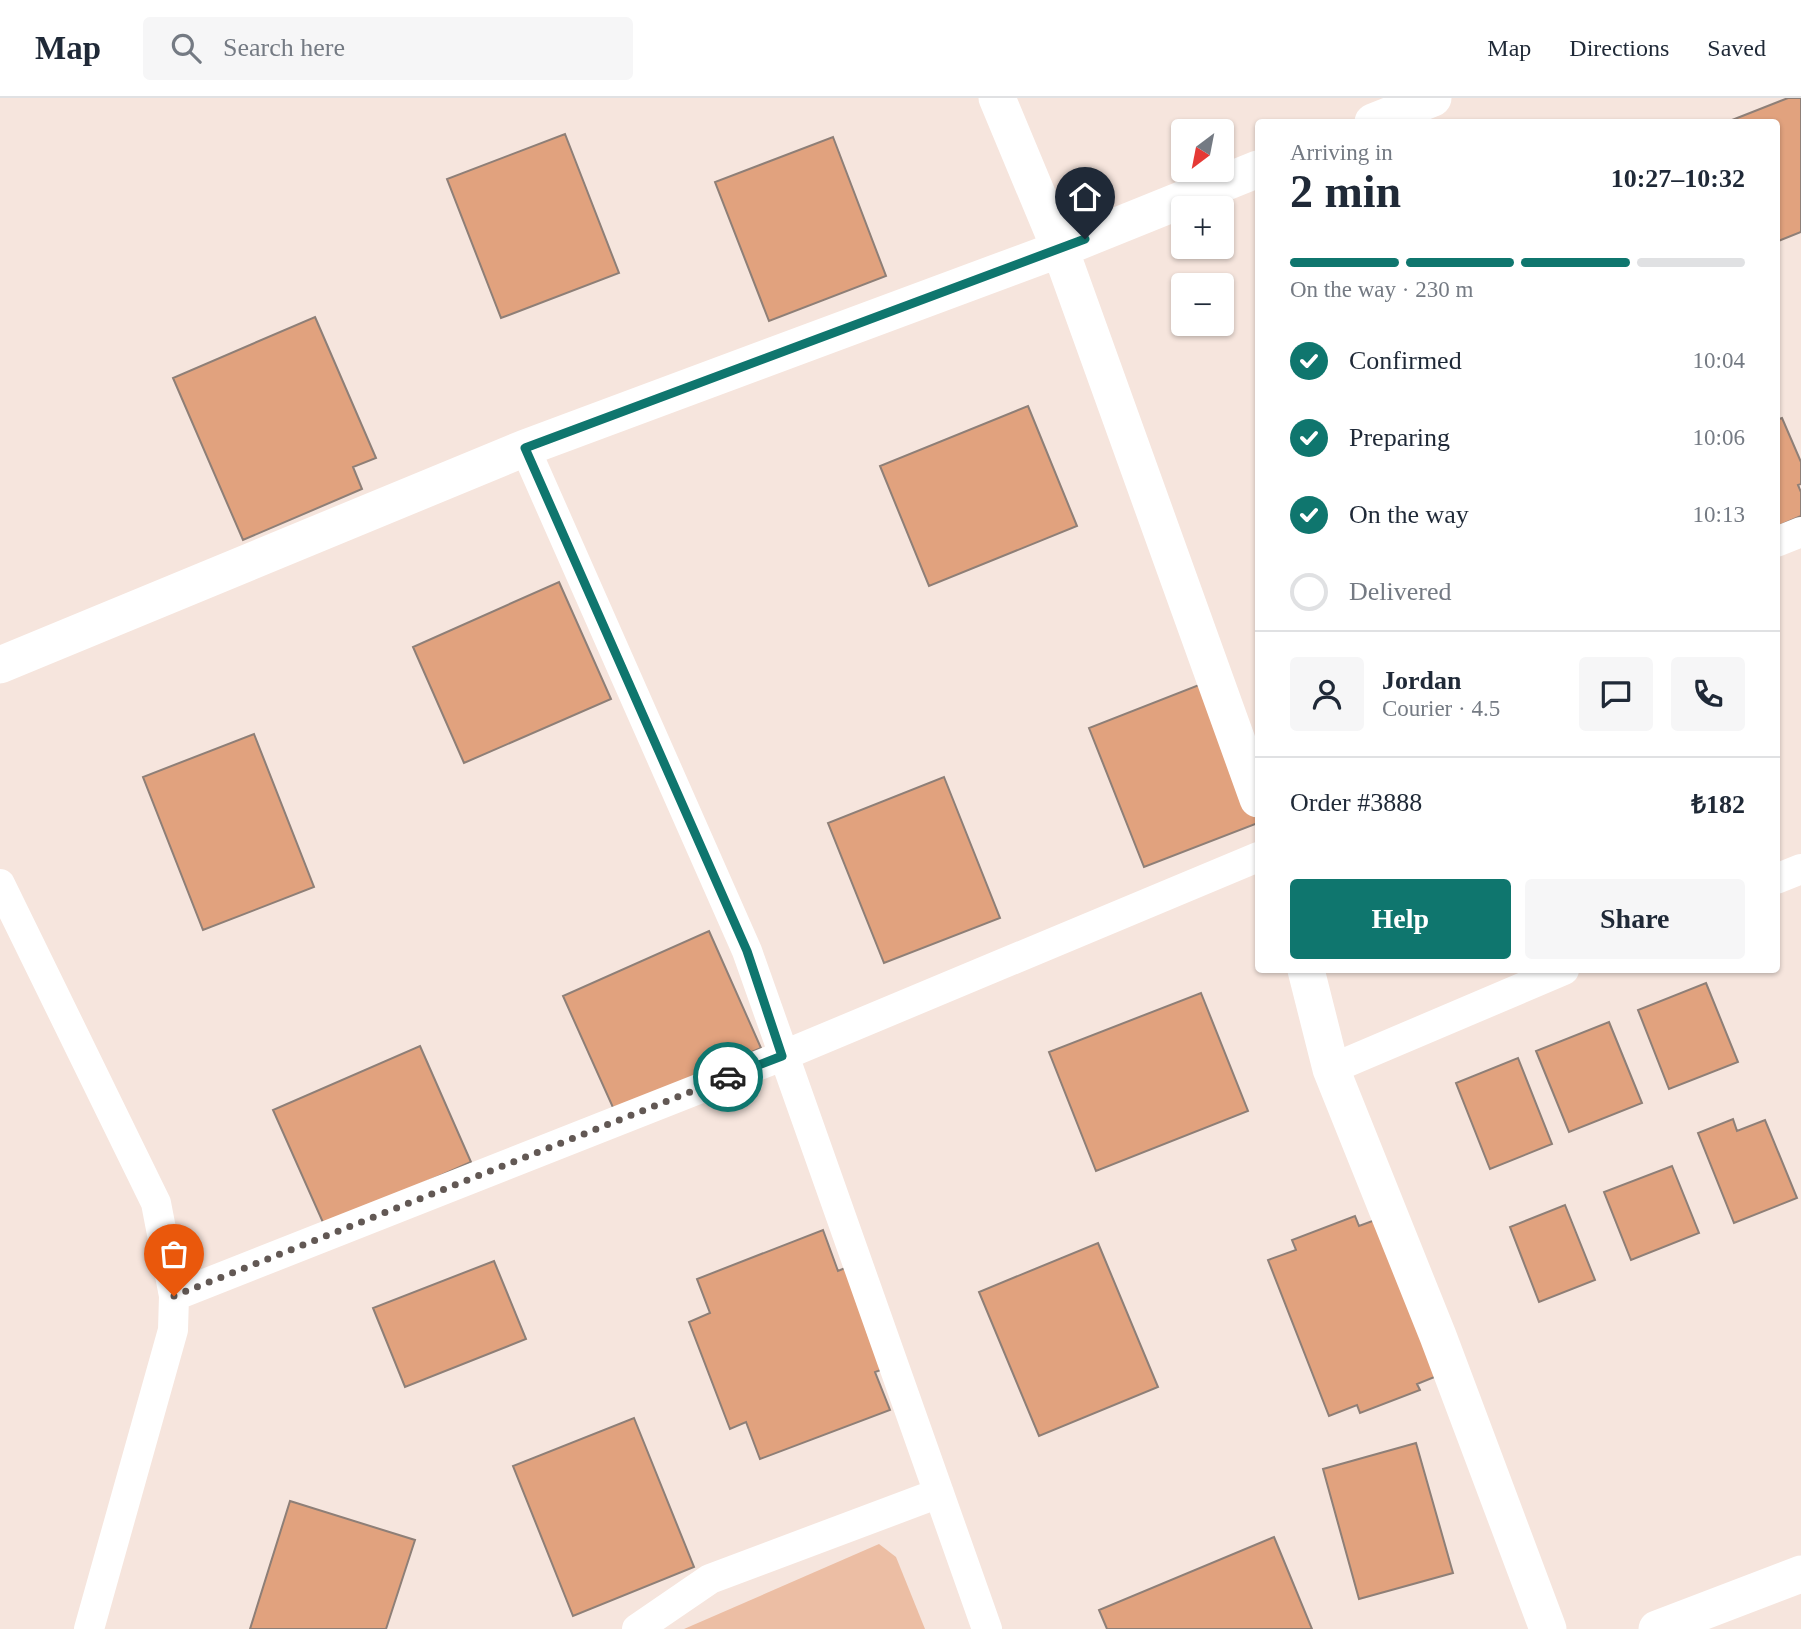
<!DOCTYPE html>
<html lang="en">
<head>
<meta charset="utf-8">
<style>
	body { margin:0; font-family:Georgia,serif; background:#f6f6f7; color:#1f2937; height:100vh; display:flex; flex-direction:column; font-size:26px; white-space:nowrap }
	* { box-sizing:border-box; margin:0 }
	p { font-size:23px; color:#747a83 }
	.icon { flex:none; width:38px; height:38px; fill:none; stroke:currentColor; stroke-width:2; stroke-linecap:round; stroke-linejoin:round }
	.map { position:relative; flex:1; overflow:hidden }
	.details { position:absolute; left:1255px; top:21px; width:525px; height:854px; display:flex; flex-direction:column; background:#fff; border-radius:7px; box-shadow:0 2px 5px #0004 }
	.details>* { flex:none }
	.needle { width:46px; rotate:212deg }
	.controls { position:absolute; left:1171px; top:21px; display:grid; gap:14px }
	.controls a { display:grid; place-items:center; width:63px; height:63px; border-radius:7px; background:#fff; box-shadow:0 2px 5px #0004; font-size:35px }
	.pin { position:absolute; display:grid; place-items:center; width:60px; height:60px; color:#fff; margin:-72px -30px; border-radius:50% 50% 50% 0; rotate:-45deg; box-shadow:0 0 7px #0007 }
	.pin .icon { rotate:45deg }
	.courier { position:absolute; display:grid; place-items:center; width:70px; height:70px; margin:-35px; border:5px solid #0f766e; border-radius:50%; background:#fff; color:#222; box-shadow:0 2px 9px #0007 }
	.overview em { font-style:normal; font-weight:800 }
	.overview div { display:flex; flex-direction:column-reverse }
	.overview { display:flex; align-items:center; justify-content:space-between; height:119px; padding:0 35px }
	h1 { font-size:46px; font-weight:800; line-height:52px }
	.bar { display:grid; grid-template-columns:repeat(4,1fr); gap:10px 7px; align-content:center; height:84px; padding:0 35px }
	.bar i { height:9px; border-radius:5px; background:#e0e1e3 }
	.bar .on { background:#0f766e }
	.bar p { grid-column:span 4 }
	.line { display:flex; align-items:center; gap:18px; padding:0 35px; border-top:2px solid #e0e1e3 }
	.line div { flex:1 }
	.round { display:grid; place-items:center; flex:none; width:74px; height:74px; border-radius:7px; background:#f6f6f7 }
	ol { padding:0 35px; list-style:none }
	li { display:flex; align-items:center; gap:21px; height:77px }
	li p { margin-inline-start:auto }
	li .icon { padding:7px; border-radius:50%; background:#0f766e; color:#fff; stroke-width:4 }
	li:last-child { color:#747a83 }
	li i { width:38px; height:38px; border:4px solid #e0e1e3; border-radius:50% }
	.cta { display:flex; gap:14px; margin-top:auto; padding:14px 35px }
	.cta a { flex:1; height:80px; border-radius:7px; background:#0f766e; color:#fff; font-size:28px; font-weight:800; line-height:80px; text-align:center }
	.cta a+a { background:#f6f6f7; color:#1f2937 }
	header { display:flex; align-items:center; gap:42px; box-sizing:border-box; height:98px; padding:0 35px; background:#fff; border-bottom:2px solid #e0e1e3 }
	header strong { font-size:33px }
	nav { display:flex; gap:38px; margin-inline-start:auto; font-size:24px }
	.search { width:490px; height:63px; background:#f6f6f7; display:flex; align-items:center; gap:18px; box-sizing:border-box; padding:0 24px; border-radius:7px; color:#747a83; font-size:26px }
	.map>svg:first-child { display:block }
</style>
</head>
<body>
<header>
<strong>Map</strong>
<div class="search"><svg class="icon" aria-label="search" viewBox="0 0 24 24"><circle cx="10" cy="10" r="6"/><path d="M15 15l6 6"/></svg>Search here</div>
<nav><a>Map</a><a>Directions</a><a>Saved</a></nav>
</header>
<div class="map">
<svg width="1801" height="1531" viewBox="0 0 1801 1531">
	<rect width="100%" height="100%" fill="#f6e5dd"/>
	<path fill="#ecbea4" d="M879 1446 896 1459 925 1531H684Z"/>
	<path fill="#e1a27e" stroke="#8e7f77" stroke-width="2" d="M1788 0H1801V134L1776 144V24H1727Z
		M565 36 619 175 501 220 447 81Z
		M833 39 886 178 769 223 715 84Z
		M315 219 376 360 353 369 362 391 243 442 173 280Z
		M1028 308 1077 428 929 488 880 368Z
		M1782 320 1801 364V386L1798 387 1801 394V418L1776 429V322Z
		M559 484 611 601 464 665 413 549Z
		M1204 585 1258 725 1144 769 1089 630Z
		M254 636 314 789 203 832 143 679Z
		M944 679 1000 820 884 865 828 725Z
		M709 833 761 950 615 1014 563 898Z
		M1706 885 1738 964 1669 991 1638 912Z
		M1201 895 1248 1013 1096 1073 1049 954Z
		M1609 924 1642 1005 1569 1034 1536 953Z
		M420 948 471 1064 325 1129 273 1012Z
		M1518 960 1552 1046 1490 1071 1456 985Z
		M1733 1021 1737 1033 1765 1022 1797 1100 1734 1125 1698 1035Z
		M1672 1068 1699 1135 1631 1162 1604 1094Z
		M1565 1107 1595 1182 1539 1204 1510 1129Z
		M1355 1118 1359 1128 1386 1118 1447 1274 1417 1286 1420 1292 1360 1315 1357 1307 1329 1318 1268 1162 1296 1152 1292 1142Z
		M823 1132 838 1173 852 1167 892 1268 875 1274 890 1312 760 1361 746 1324 730 1331 689 1224 710 1215 697 1181Z
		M1098 1145 1158 1289 1039 1338 979 1194Z
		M494 1163 526 1241 405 1289 373 1210Z
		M634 1320 694 1469 573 1518 513 1368Z
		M1416 1345 1453 1475 1359 1501 1323 1371Z
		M290 1403 415 1442 386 1531H250Z
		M1274 1439 1312 1531H1107L1099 1512Z"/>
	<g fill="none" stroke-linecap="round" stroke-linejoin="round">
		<path stroke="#fff" stroke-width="30" d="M525 350 747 853 987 1531
			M1776 444 1801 434
			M1776 781 1801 771
			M0 786 156 1105 174 1198 173 1232 89 1531
			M1331 971 1564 872
			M174 1198 782 958 1258 759
			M637 1531 710 1481 939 1395"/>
		<path stroke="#fff" stroke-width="37" d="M997 0 1060 151 1258 701
			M1373 24 1433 0
			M0 567 525 350 1060 151 1258 71
			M1306 872 1331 971 1438 1238 1548 1531
			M1657 1531 1801 1476"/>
	</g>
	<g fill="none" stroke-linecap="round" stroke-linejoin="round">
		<path stroke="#625854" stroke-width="7" stroke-dasharray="0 12.6" d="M174 1198 728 979"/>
		<path stroke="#0f766e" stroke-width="9" d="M728 979 782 958 747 853 525 350 1085 141"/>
	</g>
</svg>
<div class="controls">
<a><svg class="needle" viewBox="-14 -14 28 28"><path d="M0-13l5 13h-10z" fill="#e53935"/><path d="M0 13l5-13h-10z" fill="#747a83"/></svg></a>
<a>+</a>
<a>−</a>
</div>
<div class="pin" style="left:174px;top:1198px;background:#ea580c"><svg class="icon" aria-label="bag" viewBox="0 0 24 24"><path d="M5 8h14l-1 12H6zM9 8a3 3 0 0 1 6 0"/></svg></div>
<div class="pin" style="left:1085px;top:141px;background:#1f2937"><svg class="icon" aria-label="home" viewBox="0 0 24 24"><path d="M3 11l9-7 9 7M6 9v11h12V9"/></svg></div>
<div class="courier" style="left:728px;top:979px"><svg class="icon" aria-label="car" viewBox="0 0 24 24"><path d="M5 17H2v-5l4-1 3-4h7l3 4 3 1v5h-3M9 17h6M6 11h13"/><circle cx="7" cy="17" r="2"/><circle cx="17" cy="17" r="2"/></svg></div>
<section class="details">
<div class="overview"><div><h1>2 min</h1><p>Arriving in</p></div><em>10:27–10:32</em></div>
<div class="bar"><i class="on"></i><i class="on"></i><i class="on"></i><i></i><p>On the way · 230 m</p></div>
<ol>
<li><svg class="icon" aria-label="check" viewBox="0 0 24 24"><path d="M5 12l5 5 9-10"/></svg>Confirmed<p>10:04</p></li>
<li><svg class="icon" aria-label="check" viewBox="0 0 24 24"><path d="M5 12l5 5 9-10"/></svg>Preparing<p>10:06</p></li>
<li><svg class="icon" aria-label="check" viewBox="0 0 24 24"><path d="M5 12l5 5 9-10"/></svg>On the way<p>10:13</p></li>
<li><i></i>Delivered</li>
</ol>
<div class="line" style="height:126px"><a class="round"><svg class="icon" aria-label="person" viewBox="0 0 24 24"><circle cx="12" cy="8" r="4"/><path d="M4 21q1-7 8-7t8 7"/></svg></a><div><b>Jordan</b><p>Courier · 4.5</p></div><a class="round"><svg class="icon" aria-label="chat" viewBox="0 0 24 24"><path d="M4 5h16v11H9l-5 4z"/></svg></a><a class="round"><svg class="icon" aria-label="phone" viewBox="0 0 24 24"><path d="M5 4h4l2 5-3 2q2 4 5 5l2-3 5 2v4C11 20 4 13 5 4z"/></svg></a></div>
<div class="line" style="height:91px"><div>Order #3888</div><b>₺182</b></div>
<div class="cta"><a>Help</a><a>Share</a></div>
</section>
</div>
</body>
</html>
